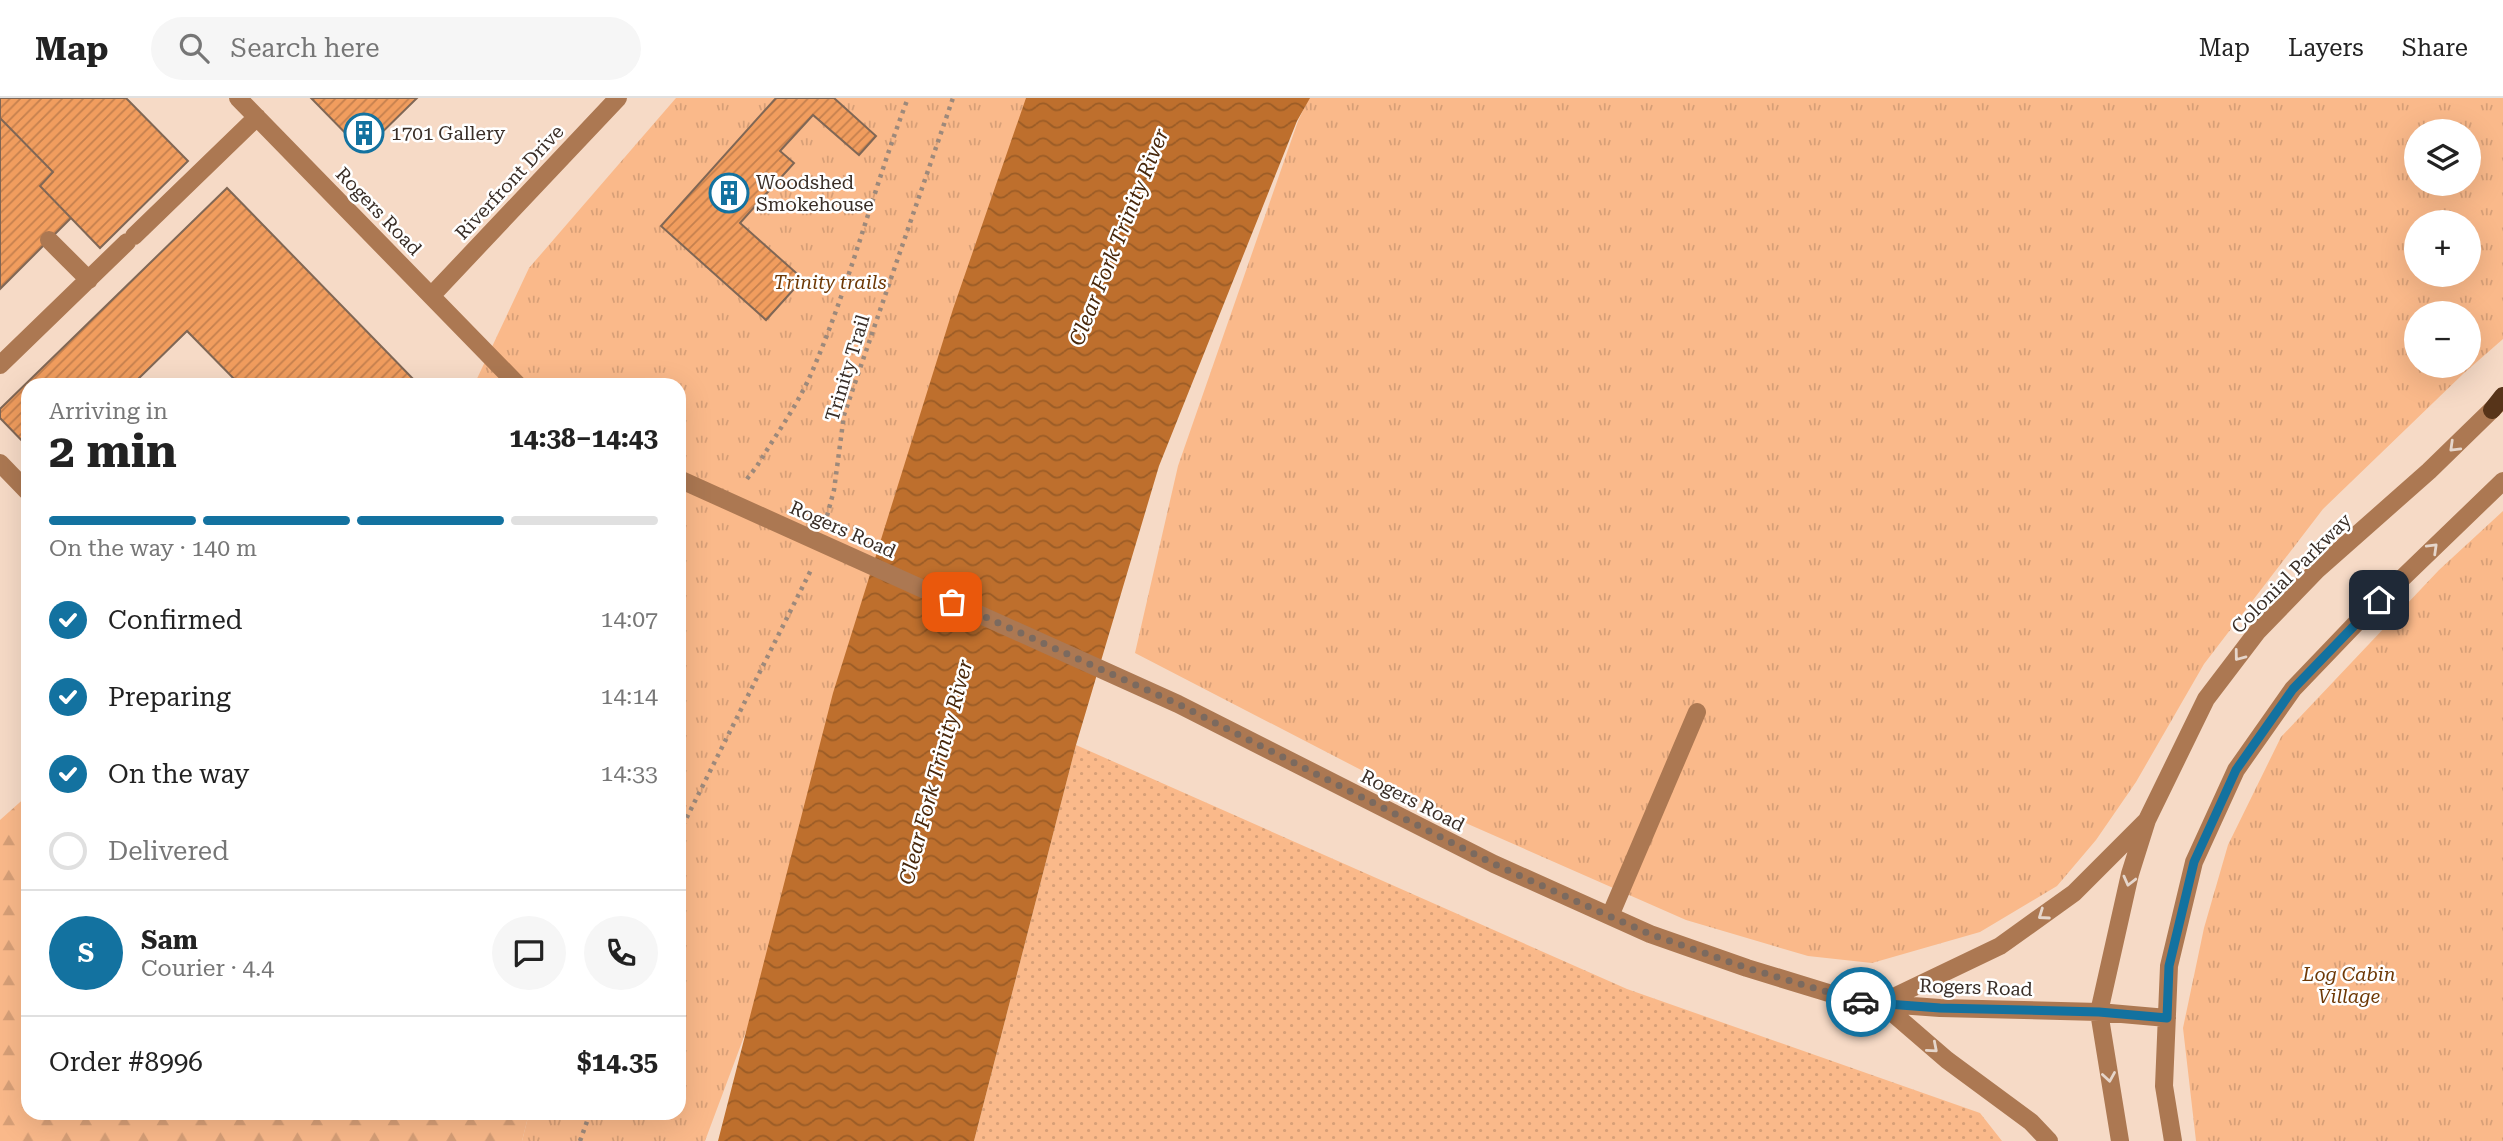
<!DOCTYPE html>
<html lang="en">
<head>
<meta charset="utf-8">
<style>
	body { margin:0; font-family:"Roboto Serif",serif; background:#f6f6f6; color:#222; height:100vh; display:flex; flex-direction:column; font-size:26px; white-space:nowrap }
	* { box-sizing:border-box; margin:0 }
	p { font-size:23px; color:#767676 }
	.icon { flex:none; width:38px; height:38px; fill:none; stroke:currentColor; stroke-width:2; stroke-linecap:round; stroke-linejoin:round }
	.map { position:relative; flex:1; overflow:hidden }
	.details { position:absolute; left:21px; top:280px; width:665px; height:742px; display:flex; flex-direction:column; background:#fff; border-radius:21px; box-shadow:0 7px 28px #0002 }
	.details>* { flex:none }
	.fabs { position:absolute; left:2404px; top:21px; display:grid; gap:14px }
	.fabs a { display:grid; place-items:center; width:77px; height:77px; border-radius:50%; background:#fff; box-shadow:0 7px 28px #0002; font-size:35px }
	.pin { position:absolute; display:grid; place-items:center; width:60px; height:60px; color:#fff; margin:-30px; border-radius:14px; box-shadow:0 4px 10px #0006 }
	.courier { position:absolute; display:grid; place-items:center; width:70px; height:70px; margin:-35px; border:5px solid #1372a0; border-radius:50%; background:#fff; color:#222; box-shadow:0 2px 9px #0007 }
	.summary em { font-style:normal; font-weight:700 }
	.summary div { display:flex; flex-direction:column-reverse }
	.summary { display:flex; align-items:center; justify-content:space-between; height:119px; padding:0 28px }
	h1 { font-size:46px; font-weight:700; line-height:52px }
	.bar { display:grid; grid-template-columns:repeat(4,1fr); gap:10px 7px; align-content:center; height:84px; padding:0 28px }
	.bar i { height:9px; border-radius:5px; background:#e0e0e0 }
	.bar .on { background:#1372a0 }
	.bar p { grid-column:span 4 }
	.line { display:flex; align-items:center; gap:18px; padding:0 28px; border-top:2px solid #e0e0e0 }
	.line div { flex:1 }
	.round { display:grid; place-items:center; flex:none; width:74px; height:74px; border-radius:37px; background:#f6f6f6 }
	ol { padding:0 28px; list-style:none }
	li { display:flex; align-items:center; gap:21px; height:77px }
	li p { margin-inline-start:auto }
	li .icon { padding:7px; border-radius:50%; background:#1372a0; color:#fff; stroke-width:4 }
	li:last-child { color:#767676 }
	li i { width:38px; height:38px; border:4px solid #e0e0e0; border-radius:50% }
	header { display:flex; align-items:center; gap:42px; box-sizing:border-box; height:98px; padding:0 35px; background:#fff; border-bottom:2px solid #e0e0e0 }
	header strong { font-size:33px }
	nav { display:flex; gap:38px; margin-inline-start:auto; font-size:24px }
	.search { width:490px; height:63px; background:#f6f6f6; display:flex; align-items:center; gap:18px; box-sizing:border-box; padding:0 24px; border-radius:38px; color:#767676; font-size:26px }
	.map>svg:first-child { display:block }
</style>
</head>
<body>
<header>
<strong>Map</strong>
<div class="search"><svg class="icon" aria-label="search" viewBox="0 0 24 24"><circle cx="10" cy="10" r="6"/><path d="M15 15l6 6"/></svg>Search here</div>
<nav><a>Map</a><a>Layers</a><a>Share</a></nav>
</header>
<div class="map">
<svg width="2503" height="1043" viewBox="0 0 2503 1043">
	<defs>
		<pattern id="grass-dots" width="8" height="8" patternUnits="userSpaceOnUse" patternTransform="scale(1.75)"><rect width="8" height="8" fill="#fab98a"/><path d="M2 2h.1M6 6h.1" fill="none" stroke="#d79f77" stroke-width="1.8" stroke-linecap="round"/></pattern>
		<pattern id="forest-firs" width="22" height="20" patternUnits="userSpaceOnUse" patternTransform="scale(1.75)"><rect width="22" height="20" fill="#fab98a"/><path d="M5 1l3.5 6h-7zM16 11l3.5 6h-7z" fill="#d79f77"/></pattern>
		<pattern id="park-tufts" width="24" height="20" patternUnits="userSpaceOnUse" patternTransform="scale(1.75)"><rect width="24" height="20" fill="#fab98a"/><path d="M3 7l-1-3M5 7V3M7 7l1-3M15 17l-1-3M17 17v-4M19 17l1-3" fill="none" stroke="#d79f77"/></pattern>
		<pattern id="water-waves" width="16" height="10" patternUnits="userSpaceOnUse" patternTransform="scale(1.75)"><rect width="16" height="10" fill="#be6f2d"/><path d="M0 5q4-4 8 0t8 0" fill="none" stroke="#9b5c26"/></pattern>
		<pattern id="building-hatch" width="6" height="6" patternUnits="userSpaceOnUse" patternTransform="scale(1.75)"><rect width="6" height="6" fill="#f19d5e"/><path d="M-1 1l2-2M0 6l6-6M5 7l2-2" fill="none" stroke="#c4804e"/></pattern>
	</defs>
	<rect width="100%" height="100%" fill="#f6dac6"/>
	<path fill="url(#grass-dots)" d="M1076 647 1627 891 1980 1015 2002 1043H974Z"/>
	<path fill="url(#forest-firs)" d="M28 697V1015H529L522 1043H0V722Z"/>
	<path fill="url(#park-tufts)" fill-rule="evenodd" d="M676 0H1095L705 1043H522L529 1015H679V287H474L529 170Z
		M1309 0H2503V241L2463 276 2323 411 2204 566 2136 684 2096 742 2057 788 1980 834 1872 865 1808 858 1686 822 1452 719 1135 555 1178 368 1298 23ZM2417 33H2469V86H2417ZM2417 124H2469V177H2417ZM2417 215H2469V268H2417Z
		M2503 413V1043H2196L2183 930 2204 830 2228 747 2281 639 2439 472Z"/>
	<path fill="url(#water-waves)" d="M1026 0H1310L1297 23 1159 368 1076 647 974 1043H718L833 595 953 211Z"/>
	<path fill="url(#building-hatch)" stroke="#806755" stroke-width="2" d="M0 0H126L188 63 100 150 40 88 53 74 0 20Z
		M311 0H417L363 53Z
		M776 0H834L876 38 859 57 813 17 780 53 794 65 740 125 803 181 766 222 661 128Z
		M0 20 53 74 40 88 71 120 0 191Z
		M227 90 419 287H240L187 233 132 287H28V349L0 320V311Z"/>
	<g fill="none" stroke-linecap="round" stroke-linejoin="round">
		<path stroke="#9d897b" stroke-width="4.5" stroke-dasharray="3.5 5" stroke-linecap="butt" d="M747 381 757 368C775 338 797 308 811 276 850 187 873 91 908 0
			M827 418 834 392 844 317 953 0
			M679 735 812 470
			M580 1043 590 1015"/>
		<path stroke="#ac7852" stroke-width="18" d="M238 0 518 287
			M134 138 257 19
			M49 142 89 182
			M432 197 618 0
			M0 267 127 144
			M0 365 28 394
			M679 381 1178 606 1494 766 1650 836 1747 870 1858 904 1940 910 2099 914 2167 920
			M1610 818 1697 614
			M2049 1043 2031 1024 1947 962 1881 905 2000 848 2074 795 2146 723
			M2120 1043 2099 914 2130 776 2147 722 2206 601 2257 534 2317 472 2429 373 2502 302
			M2173 1043 2164 988 2169 868 2194 764 2236 672 2293 591 2362 519 2503 383"/>
		<path stroke="#573419" stroke-width="18" d="M2492 312 2503 298"/>
	</g>
	<defs><path id="oneway-chevron" d="M-2-3.5L2.5 0L-2 3.5" fill="none" stroke-width="1.6" stroke-linecap="round" stroke-linejoin="round" transform="scale(1.75)"/></defs>
	<g stroke="#e6d6cb">
		<use href="#oneway-chevron" transform="translate(2454 349) rotate(136)"/>
		<use href="#oneway-chevron" transform="translate(2433 450) rotate(-44)"/>
		<use href="#oneway-chevron" transform="translate(2239 558) rotate(127)"/>
		<use href="#oneway-chevron" transform="translate(2129 783) rotate(104)"/>
		<use href="#oneway-chevron" transform="translate(2043 817) rotate(145)"/>
		<use href="#oneway-chevron" transform="translate(1933 950) rotate(41)"/>
		<use href="#oneway-chevron" transform="translate(2109 979) rotate(81)"/>
	</g>
	<g fill="none" stroke-linecap="round" stroke-linejoin="round">
		<path stroke="#7b6a5f" stroke-width="7" stroke-dasharray="0 12.6" d="M952 504 1178 606 1494 766 1609 818 1650 836 1747 870 1861 904"/>
		<path stroke="#1372a0" stroke-width="9" d="M1861 904 1940 910 2099 914 2167 920 2169 868 2194 764 2236 672 2293 591 2379 502"/>
	</g>
	<defs>
		<symbol id="building-ring" viewBox="-11 -11 22 22"><circle r="9.5" fill="#fff" stroke="#1372a0" stroke-width="1.5"/><path d="M-4-6H4V6H1V3H-1V6H-4ZM-2.5-4.3h1.7v1.8h-1.7ZM.8-4.3h1.7v1.8H.8ZM-2.5-1h1.7V.8h-1.7ZM.8-1h1.7V.8H.8Z" fill="#1372a0"/></symbol>
	</defs>
	<g fill-rule="evenodd">
		<use href="#building-ring" x="342" y="13" width="44" height="44"/>
		<use href="#building-ring" x="707" y="73" width="44" height="44"/>
	</g>
	<g text-anchor="middle" stroke-width="5" stroke-linejoin="round" paint-order="stroke">
		<g font-size="19" fill="#392e27" stroke="#fff" text-anchor="start">
			<text x="391" y="42">1701 Gallery</text>
			<text x="756" y="91">Woodshed<tspan x="756" dy="22">Smokehouse</tspan></text>
		</g>
		<g font-size="19" fill="#392e27" stroke="#fff">
			<text transform="translate(509 84) rotate(-47)" y="7">Riverfront Drive</text>
			<text transform="translate(379 113) rotate(46)" y="7">Rogers Road</text>
			<text transform="translate(847 270) rotate(-73)" y="7">Trinity Trail</text>
			<text transform="translate(843 431) rotate(24)" y="7">Rogers Road</text>
			<text transform="translate(2291 475) rotate(-45)" y="7">Colonial Parkway</text>
			<text transform="translate(1413 702) rotate(27)" y="7">Rogers Road</text>
			<text transform="translate(1976 889) rotate(2)" y="7">Rogers Road</text>
		</g>
		<g font-size="19" font-style="italic" fill="#6e3906" stroke="#fff">
			<text x="830" y="191">Trinity trails</text>
			<text x="2349" y="883">Log Cabin<tspan x="2349" dy="22">Village</tspan></text>
		</g>
		<g font-size="21" font-style="italic" fill="#47270b" stroke="#fff">
			<text transform="translate(1119 139) rotate(-68)" y="7">Clear Fork Trinity River</text>
			<text transform="translate(936 674) rotate(-75)" y="7">Clear Fork Trinity River</text>
		</g>
	</g>
</svg>
<div class="fabs">
<a><svg class="icon" aria-label="layers" viewBox="0 0 24 24"><path d="M12 4l9 5-9 5-9-5zM3 14l9 5 9-5"/></svg></a>
<a>+</a>
<a>−</a>
</div>
<div class="pin" style="left:952px;top:504px;background:#ea580c"><svg class="icon" aria-label="bag" viewBox="0 0 24 24"><path d="M5 8h14l-1 12H6zM9 8a3 3 0 0 1 6 0"/></svg></div>
<div class="pin" style="left:2379px;top:502px;background:#1f2937"><svg class="icon" aria-label="home" viewBox="0 0 24 24"><path d="M3 11l9-7 9 7M6 9v11h12V9"/></svg></div>
<div class="courier" style="left:1861px;top:904px"><svg class="icon" aria-label="car" viewBox="0 0 24 24"><path d="M5 17H2v-5l4-1 3-4h7l3 4 3 1v5h-3M9 17h6M6 11h13"/><circle cx="7" cy="17" r="2"/><circle cx="17" cy="17" r="2"/></svg></div>
<section class="details">
<div class="summary"><div><h1>2 min</h1><p>Arriving in</p></div><em>14:38–14:43</em></div>
<div class="bar"><i class="on"></i><i class="on"></i><i class="on"></i><i></i><p>On the way · 140 m</p></div>
<ol>
<li><svg class="icon" aria-label="check" viewBox="0 0 24 24"><path d="M5 12l5 5 9-10"/></svg>Confirmed<p>14:07</p></li>
<li><svg class="icon" aria-label="check" viewBox="0 0 24 24"><path d="M5 12l5 5 9-10"/></svg>Preparing<p>14:14</p></li>
<li><svg class="icon" aria-label="check" viewBox="0 0 24 24"><path d="M5 12l5 5 9-10"/></svg>On the way<p>14:33</p></li>
<li><i></i>Delivered</li>
</ol>
<div class="line" style="height:126px"><b class="round" style="background:#1372a0;color:#fff">S</b><div><b>Sam</b><p>Courier · 4.4</p></div><a class="round"><svg class="icon" aria-label="chat" viewBox="0 0 24 24"><path d="M4 5h16v11H9l-5 4z"/></svg></a><a class="round"><svg class="icon" aria-label="phone" viewBox="0 0 24 24"><path d="M5 4h4l2 5-3 2q2 4 5 5l2-3 5 2v4C11 20 4 13 5 4z"/></svg></a></div>
<div class="line" style="height:91px"><div>Order #8996</div><b>$14.35</b></div>
</section>
</div>
</body>
</html>
